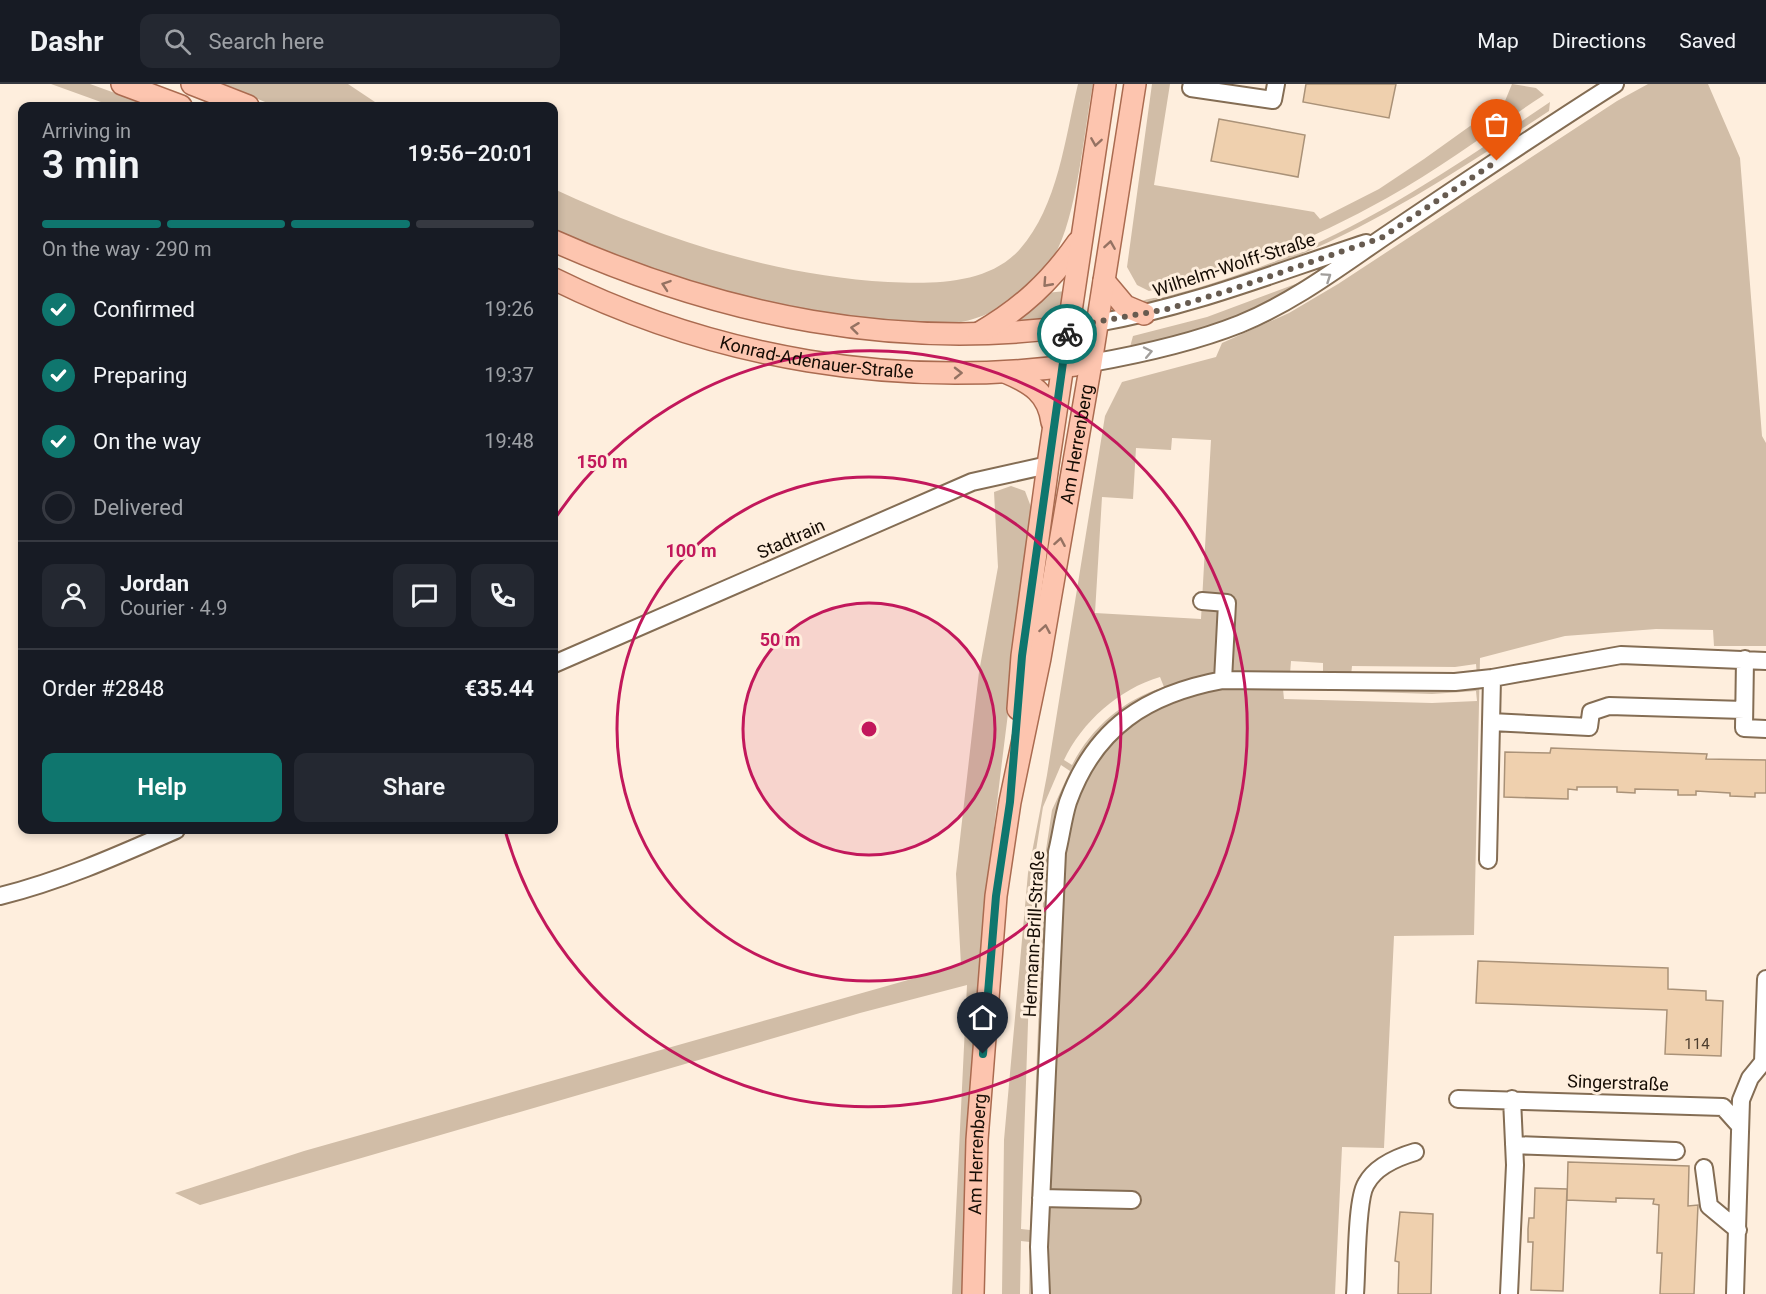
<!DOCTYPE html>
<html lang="en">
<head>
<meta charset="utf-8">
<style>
	body { margin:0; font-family:Roboto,sans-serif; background:#242831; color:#f1f3f6; height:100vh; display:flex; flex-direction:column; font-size:22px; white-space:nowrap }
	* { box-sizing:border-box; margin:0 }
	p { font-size:20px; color:#9ea1a6 }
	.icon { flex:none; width:33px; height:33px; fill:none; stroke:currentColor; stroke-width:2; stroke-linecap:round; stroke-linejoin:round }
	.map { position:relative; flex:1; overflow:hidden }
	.panel { position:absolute; left:18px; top:18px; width:540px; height:732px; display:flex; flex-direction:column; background:#171b24; border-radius:12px; box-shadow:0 3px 9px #0003 }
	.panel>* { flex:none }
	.pin { position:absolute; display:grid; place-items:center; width:51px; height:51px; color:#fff; margin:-62px -26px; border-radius:50% 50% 50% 0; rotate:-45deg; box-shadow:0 0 6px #0007 }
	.pin .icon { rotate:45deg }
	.courier { position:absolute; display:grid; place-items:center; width:60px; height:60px; margin:-30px; border:4px solid #0f766e; border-radius:50%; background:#fff; color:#222; box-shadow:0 2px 8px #0007 }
	.overview em { font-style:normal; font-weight:600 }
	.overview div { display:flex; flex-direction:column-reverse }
	.overview { display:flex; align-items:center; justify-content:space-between; height:102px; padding:0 24px }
	h1 { font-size:39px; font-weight:600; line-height:45px }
	.bar { display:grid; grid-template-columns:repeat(4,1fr); gap:9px 6px; align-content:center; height:72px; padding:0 24px }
	.bar i { height:8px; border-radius:4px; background:#363941 }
	.bar .selected { background:#0f766e }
	.bar p { grid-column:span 4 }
	.line { display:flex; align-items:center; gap:15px; padding:0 24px; border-top:2px solid #363941 }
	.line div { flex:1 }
	.round { display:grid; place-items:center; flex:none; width:63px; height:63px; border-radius:12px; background:#242831 }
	ol { padding:0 24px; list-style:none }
	li { display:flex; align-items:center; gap:18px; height:66px }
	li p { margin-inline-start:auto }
	li .icon { padding:6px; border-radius:50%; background:#0f766e; color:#fff; stroke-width:4 }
	li:last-child { color:#9ea1a6 }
	li i { width:33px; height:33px; border:3px solid #363941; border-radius:50% }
	.action { display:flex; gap:12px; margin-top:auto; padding:12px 24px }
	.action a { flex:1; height:69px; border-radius:12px; background:#0f766e; color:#fff; font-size:24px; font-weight:600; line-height:69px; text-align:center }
	.action a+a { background:#242831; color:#f1f3f6 }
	header { display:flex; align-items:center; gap:36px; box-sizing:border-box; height:84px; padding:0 30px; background:#171b24; border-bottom:2px solid #363941 }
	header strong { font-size:28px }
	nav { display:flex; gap:33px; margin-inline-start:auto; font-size:21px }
	.search { width:420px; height:54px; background:#242831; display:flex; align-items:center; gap:15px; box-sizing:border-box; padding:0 21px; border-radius:12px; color:#9ea1a6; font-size:22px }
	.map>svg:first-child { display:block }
</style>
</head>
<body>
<header>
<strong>Dashr</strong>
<div class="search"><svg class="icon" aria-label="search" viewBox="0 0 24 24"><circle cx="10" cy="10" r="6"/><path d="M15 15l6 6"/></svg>Search here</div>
<nav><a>Map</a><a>Directions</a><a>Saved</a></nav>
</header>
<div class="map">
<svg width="1766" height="1210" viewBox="0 0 1766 1210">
	<rect width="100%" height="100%" fill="#feeedd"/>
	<path fill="#d1bda7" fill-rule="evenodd" d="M51 0H90L151 22H112Z
		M220 0H348L381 22H275Z
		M1078 0H1093C1084 46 1077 134 1054 172 1036 203 997 232 961 238 932 243 904 239 875 236 763 224 657 190 554 147V105C660 154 771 191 888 198 932 200 988 201 1020 165 1058 122 1065 54 1078 0Z
		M1152 0H1170L1154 101 1314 128 1320 135 1379 105 1424 75 1505 17 1512 0 1536 4 1544 11C1492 45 1441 84 1387 114 1312 156 1233 188 1149 207L1137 201 1127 183Z
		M1648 0H1708L1740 74 1762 352 1766 359V562H1714L1713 546 1656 545 1565 552 1480 574 1474 851 1394 852 1384 1064 1342 1063 1335 1210H1029L1030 1158 1021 1157 1020 1210H1002L1004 1056 1028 789 1047 691 1105 332 1122 298 1216 273 1222 259 1289 229 1338 200 1617 17ZM1172 354 1211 356 1201 535 1095 529 1102 413 1133 415 1136 364 1171 366ZM1291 577 1323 579V591L1290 590ZM1476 580 1477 592H1351L1352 582 1455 583ZM1160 593 1164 603C1124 615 1091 644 1072 681L1064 676C1082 638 1119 605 1160 593ZM1283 605 1432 610 1476 607 1477 617 1432 619 1284 615ZM1061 681 1070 687 1052 726 1044 779H1034L1043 723ZM1033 792 1044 793 1030 1146 1021 1145Z
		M1550 18 1549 27C1465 82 1382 138 1288 176 1243 195 1196 207 1149 221L1139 220C1143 214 1156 214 1164 213 1196 205 1229 194 1260 183 1366 144 1457 81 1550 18Z
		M1309 195C1255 232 1193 249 1130 263L1133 252 1207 233Z
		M1066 207 1062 234 1007 239 1046 209Z
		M1011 402 1025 407 1034 431C1000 689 963 949 963 1210H952L967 901 860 929 200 1121 175 1109 304 1067 961 881 956 790 979 588 998 483 994 408Z"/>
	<path fill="#efd0ae" stroke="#aa9278" stroke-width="1.5" d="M1306 0H1396L1389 34 1303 18Z
		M1219 35 1305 51 1298 93 1211 77Z
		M1551 664 1707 670 1706 675 1766 676V709H1755V713L1730 712V709L1696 707V711H1678V706L1635 705V709L1617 708V703H1577V706L1568 705V715L1504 713 1505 668 1550 669Z
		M1478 877 1668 884V905L1706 907V916L1723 917 1721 972 1665 970 1667 926 1476 919Z
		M1568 1078 1689 1082 1688 1122 1698 1121 1694 1210H1660L1662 1169H1657L1659 1121 1653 1120 1654 1115 1616 1114V1118L1567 1116Z
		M1535 1104 1567 1105 1563 1207 1531 1206 1533 1158H1528V1145L1529 1134H1534Z
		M1400 1128 1433 1130 1431 1210H1398L1399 1178 1395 1177Z"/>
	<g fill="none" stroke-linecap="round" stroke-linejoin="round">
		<defs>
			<path id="minor" d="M1192 0 1191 4 1273 16 1276 0
				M1097 239C1190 223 1277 188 1366 159
				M1091 279C1142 270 1192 259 1240 240 1296 217 1342 181 1391 148 1465 98 1539 48 1615 0
				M1202 517 1227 519 1223 596
				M1745 575 1744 644 1766 645
				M554 580 972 398 1048 381
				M1491 638 1589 643 1591 628 1609 622 1744 626
				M1488 776 1492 594
				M0 812C61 797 119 771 176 746
				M1458 1015 1723 1023 1740 1042
				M1514 1061 1676 1067
				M1704 1084 1709 1122 1738 1146
				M1041 1114 1132 1116
				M1041 1210 1039 1163 1057 768C1061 752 1063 734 1068 718 1095 643 1147 610 1223 596L1455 598 1492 594 1621 571 1766 577
				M1355 1210C1357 1188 1356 1116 1366 1100 1375 1083 1398 1073 1415 1068
				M1509 1210 1515 1081 1512 1015
				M1735 1210 1741 1016 1750 994 1763 978 1766 895"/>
			<g id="major">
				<path d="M122 0 181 22"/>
				<path d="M192 0 248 22"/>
				<path d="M554 157C723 232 897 268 1082 241"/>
				<path id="s1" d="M554 195C716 275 897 305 1075 281"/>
				<path d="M1104 197 1125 222 1144 230"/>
				<path d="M979 249C1021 225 1051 197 1078 158"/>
				<path d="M1005 288C1031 299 1048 309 1052 338"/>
				<path d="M1018 625 1022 572 1048 381 1105 0"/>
				<path id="s2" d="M973 1210 977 1056 996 812 1010 718 1040 574 1091 279 1135 0"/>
			</g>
		</defs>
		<use href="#minor" stroke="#846d54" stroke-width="20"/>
		<use href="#major" stroke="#aa6b50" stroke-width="24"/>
		<use href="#minor" stroke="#fff" stroke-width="16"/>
		<use href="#major" stroke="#fdc5af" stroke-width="21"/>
	</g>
	<defs><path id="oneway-chevron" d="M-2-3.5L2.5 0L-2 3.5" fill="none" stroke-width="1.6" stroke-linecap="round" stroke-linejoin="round" transform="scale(1.5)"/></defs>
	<g stroke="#957262">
		<use href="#oneway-chevron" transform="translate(1096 58) rotate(99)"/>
		<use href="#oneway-chevron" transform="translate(1110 161) rotate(-81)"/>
		<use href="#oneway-chevron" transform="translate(1047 199) rotate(132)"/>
		<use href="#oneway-chevron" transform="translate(666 201) rotate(-161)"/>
		<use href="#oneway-chevron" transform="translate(855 244) rotate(-173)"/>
		<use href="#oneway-chevron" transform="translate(958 289) rotate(-1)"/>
		<use href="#oneway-chevron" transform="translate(1060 458) rotate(-80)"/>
		<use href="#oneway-chevron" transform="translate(1045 545) rotate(-80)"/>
	</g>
	<g stroke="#a19e9b">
		<use href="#oneway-chevron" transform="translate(1327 193) rotate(-34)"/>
		<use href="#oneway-chevron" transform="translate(1148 268) rotate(-12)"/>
	</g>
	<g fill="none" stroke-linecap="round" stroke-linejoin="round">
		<path stroke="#675b50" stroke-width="6" stroke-dasharray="0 10.8" d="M1067 250 1068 243 1168 225 1227 207 1381 154 1497 77"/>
		<path stroke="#0f766e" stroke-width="8" d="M983 970 996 812 1010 718 1022 572 1067 250"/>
	</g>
	<circle cx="869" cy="645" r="126" fill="#c2185b" fill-opacity=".12"/>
	<g fill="none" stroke="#c2185b" stroke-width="3">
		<circle cx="869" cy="645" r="126"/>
		<circle cx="869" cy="645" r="252"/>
		<path d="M554 436A378 378 0 1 1 505 746"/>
	</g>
	<g text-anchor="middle" stroke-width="6" stroke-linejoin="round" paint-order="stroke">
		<g font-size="15" fill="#4c3d2e">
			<text x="1697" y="965">114</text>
		</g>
		<g font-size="18" fill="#150c04" stroke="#feeedd">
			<text transform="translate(1234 181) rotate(-18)" y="6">Wilhelm-Wolff-Straße</text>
			<text dy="6" stroke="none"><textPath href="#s1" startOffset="276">Konrad-Adenauer-Straße</textPath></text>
			<text dy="6" stroke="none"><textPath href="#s2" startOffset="858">Am Herrenberg</textPath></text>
			<text transform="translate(791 455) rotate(-24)" y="6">Stadtrain</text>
			<text transform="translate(1034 850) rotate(-87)" y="6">Hermann-Brill-Straße</text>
			<text transform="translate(1618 999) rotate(2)" y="6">Singerstraße</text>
			<text dy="6" stroke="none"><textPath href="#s2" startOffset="140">Am Herrenberg</textPath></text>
		</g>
	</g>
	<circle cx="869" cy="645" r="9" fill="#c2185b" stroke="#feeedd" stroke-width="3"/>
	<g font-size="18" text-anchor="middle" font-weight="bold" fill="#c2185b" stroke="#feeedd" stroke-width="6" stroke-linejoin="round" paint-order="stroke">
		<text x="602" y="384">150 m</text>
		<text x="691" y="473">100 m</text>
		<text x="780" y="562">50 m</text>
	</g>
</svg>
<div class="pin" style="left:1497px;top:77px;background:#ea580c"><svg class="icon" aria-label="bag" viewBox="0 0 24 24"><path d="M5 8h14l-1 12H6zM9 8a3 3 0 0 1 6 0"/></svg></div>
<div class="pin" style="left:983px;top:970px;background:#1f2937"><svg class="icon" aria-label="home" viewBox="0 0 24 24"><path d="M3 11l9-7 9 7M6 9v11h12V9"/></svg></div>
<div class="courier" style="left:1067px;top:250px"><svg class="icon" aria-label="bike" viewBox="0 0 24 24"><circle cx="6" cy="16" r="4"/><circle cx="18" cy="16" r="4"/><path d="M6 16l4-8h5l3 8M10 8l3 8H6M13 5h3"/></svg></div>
<section class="panel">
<div class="overview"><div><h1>3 min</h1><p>Arriving in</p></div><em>19:56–20:01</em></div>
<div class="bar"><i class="selected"></i><i class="selected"></i><i class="selected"></i><i></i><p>On the way · 290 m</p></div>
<ol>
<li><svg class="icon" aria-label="check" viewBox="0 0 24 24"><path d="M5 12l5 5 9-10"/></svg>Confirmed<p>19:26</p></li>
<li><svg class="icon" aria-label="check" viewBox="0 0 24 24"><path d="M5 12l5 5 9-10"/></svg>Preparing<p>19:37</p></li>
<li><svg class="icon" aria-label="check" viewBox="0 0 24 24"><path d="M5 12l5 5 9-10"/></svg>On the way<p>19:48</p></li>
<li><i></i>Delivered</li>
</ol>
<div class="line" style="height:108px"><a class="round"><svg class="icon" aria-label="person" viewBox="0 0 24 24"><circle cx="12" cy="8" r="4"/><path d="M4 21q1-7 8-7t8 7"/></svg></a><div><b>Jordan</b><p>Courier · 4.9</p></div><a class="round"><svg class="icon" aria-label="chat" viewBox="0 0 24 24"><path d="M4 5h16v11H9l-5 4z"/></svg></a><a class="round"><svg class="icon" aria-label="phone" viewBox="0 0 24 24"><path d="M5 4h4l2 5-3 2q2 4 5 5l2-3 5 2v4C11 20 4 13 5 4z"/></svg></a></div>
<div class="line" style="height:78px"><div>Order #2848</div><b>€35.44</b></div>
<div class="action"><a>Help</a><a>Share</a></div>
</section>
</div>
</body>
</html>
